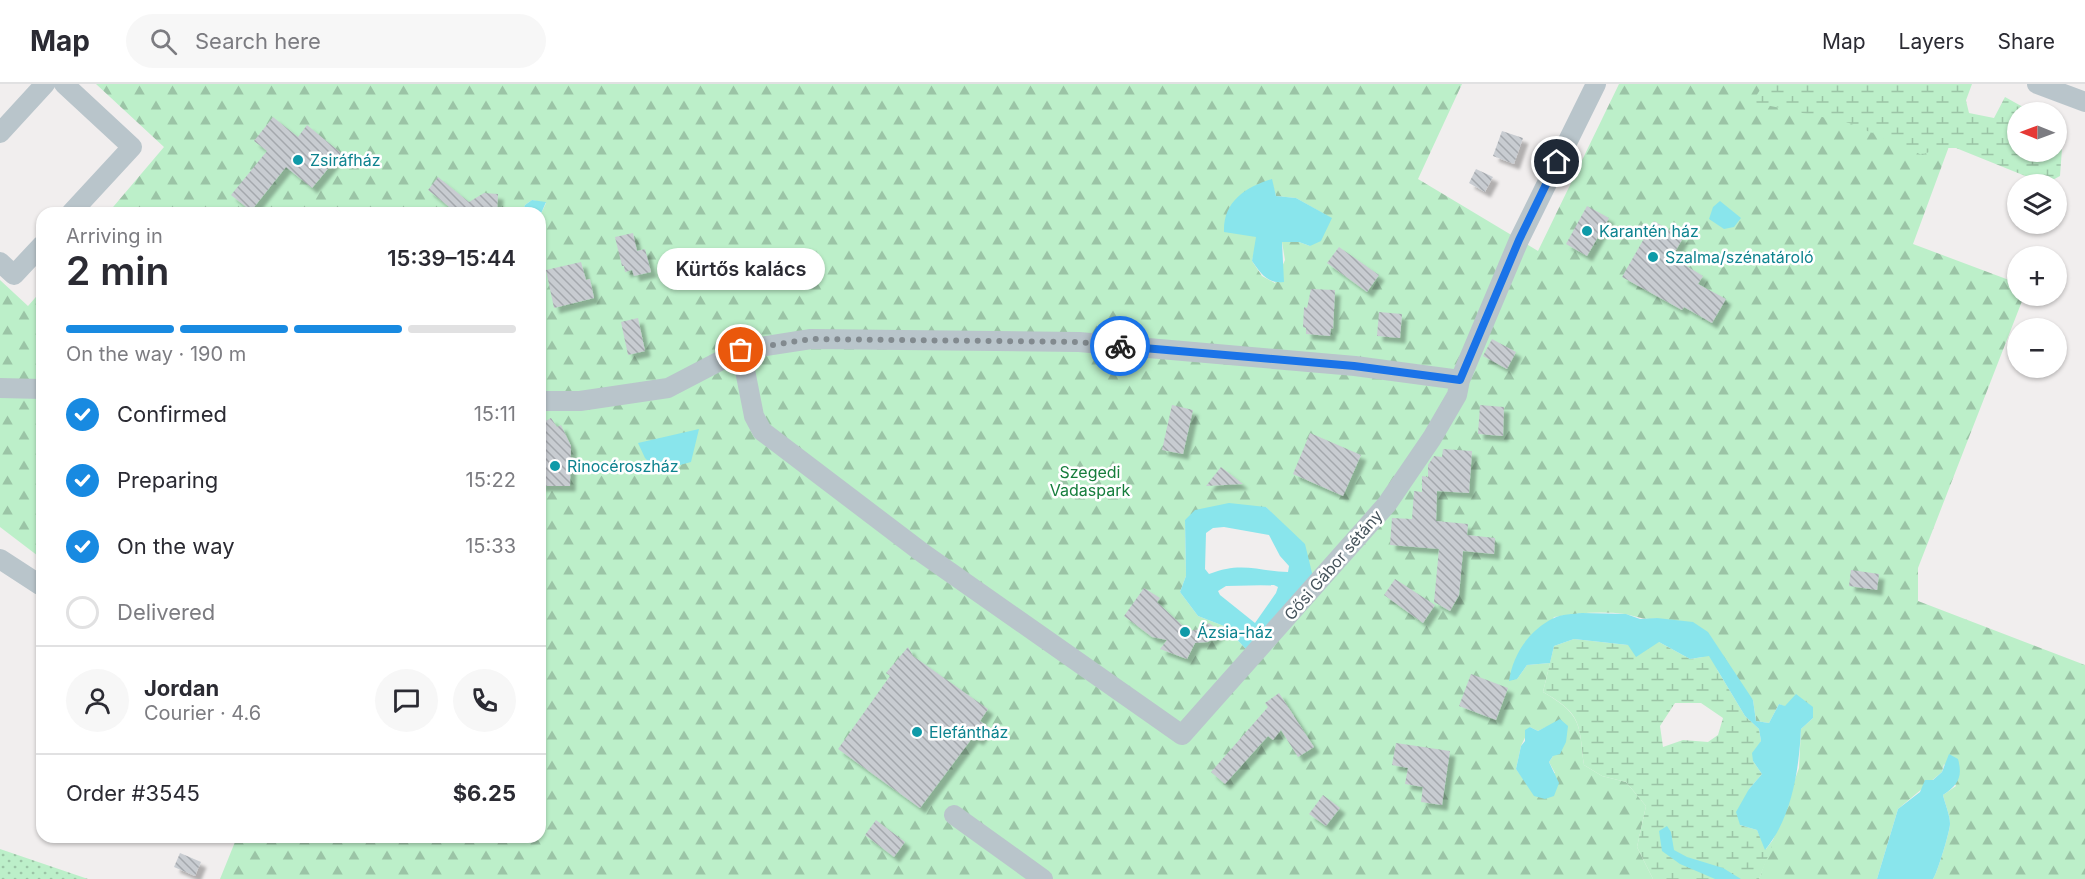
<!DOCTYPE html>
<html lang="en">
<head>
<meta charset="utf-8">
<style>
	body { margin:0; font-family:Inter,sans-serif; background:#f7f7f7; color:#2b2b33; height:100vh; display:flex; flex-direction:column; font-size:22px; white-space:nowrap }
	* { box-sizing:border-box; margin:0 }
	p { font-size:20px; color:#7c7c81 }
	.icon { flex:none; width:33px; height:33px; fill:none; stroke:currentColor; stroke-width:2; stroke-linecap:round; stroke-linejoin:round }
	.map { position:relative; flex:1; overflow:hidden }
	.details { position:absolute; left:36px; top:123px; width:510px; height:636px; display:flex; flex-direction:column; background:#fff; border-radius:18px; box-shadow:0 2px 4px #0004 }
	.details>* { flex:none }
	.needle { width:39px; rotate:271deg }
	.buttons { position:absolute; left:2007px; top:18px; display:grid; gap:12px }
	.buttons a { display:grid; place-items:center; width:60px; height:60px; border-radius:50%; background:#fff; box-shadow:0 2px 4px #0004; font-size:30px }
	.pin { position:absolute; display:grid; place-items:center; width:51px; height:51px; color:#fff; margin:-26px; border:3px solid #fff; border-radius:50%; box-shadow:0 2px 6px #0007 }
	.courier { position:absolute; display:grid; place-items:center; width:60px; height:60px; margin:-30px; border:4px solid #1a73e8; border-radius:50%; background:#fff; color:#222; box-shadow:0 2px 8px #0007 }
	.bubble { position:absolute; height:42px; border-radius:21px; background:#fff; box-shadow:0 2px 4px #0004; font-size:20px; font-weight:600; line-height:42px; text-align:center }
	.headline em { font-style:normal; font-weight:600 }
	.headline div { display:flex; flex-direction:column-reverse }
	.headline { display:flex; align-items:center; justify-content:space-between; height:102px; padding:0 30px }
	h1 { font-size:39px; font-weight:600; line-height:45px }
	.bar { display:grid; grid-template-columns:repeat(4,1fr); gap:9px 6px; align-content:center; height:72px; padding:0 30px }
	.bar i { height:8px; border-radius:4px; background:#e1e1e2 }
	.bar .on { background:#188ae1 }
	.bar p { grid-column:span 4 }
	.line { display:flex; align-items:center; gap:15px; padding:0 30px; border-top:2px solid #e1e1e2 }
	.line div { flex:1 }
	.round { display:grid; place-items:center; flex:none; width:63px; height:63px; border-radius:32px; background:#f7f7f7 }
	ol { padding:0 30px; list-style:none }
	li { display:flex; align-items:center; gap:18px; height:66px }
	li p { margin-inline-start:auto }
	li .icon { padding:6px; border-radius:50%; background:#188ae1; color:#fff; stroke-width:4 }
	li:last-child { color:#7c7c81 }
	li i { width:33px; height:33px; border:3px solid #e1e1e2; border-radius:50% }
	header { display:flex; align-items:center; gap:36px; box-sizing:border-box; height:84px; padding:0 30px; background:#fff; border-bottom:2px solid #e1e1e2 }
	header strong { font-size:28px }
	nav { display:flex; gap:33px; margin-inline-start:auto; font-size:21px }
	.search { width:420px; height:54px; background:#f7f7f7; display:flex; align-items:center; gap:15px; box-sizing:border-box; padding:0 21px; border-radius:33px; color:#7c7c81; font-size:22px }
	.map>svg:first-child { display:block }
</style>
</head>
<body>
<header>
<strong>Map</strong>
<div class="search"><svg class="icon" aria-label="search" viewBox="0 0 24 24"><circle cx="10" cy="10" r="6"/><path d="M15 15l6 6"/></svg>Search here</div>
<nav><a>Map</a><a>Layers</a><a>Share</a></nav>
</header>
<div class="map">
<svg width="2085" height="795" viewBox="0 0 2085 795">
	<defs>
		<pattern id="green-dots" width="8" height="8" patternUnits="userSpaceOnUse" patternTransform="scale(1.5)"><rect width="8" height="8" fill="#bcefc9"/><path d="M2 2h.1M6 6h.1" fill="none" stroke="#9bc4a6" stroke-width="1.8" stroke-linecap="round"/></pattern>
		<pattern id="forest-firs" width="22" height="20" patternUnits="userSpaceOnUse" patternTransform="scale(1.5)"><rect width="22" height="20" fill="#bcefc9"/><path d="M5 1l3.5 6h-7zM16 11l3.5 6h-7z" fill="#9bc4a6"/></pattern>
		<pattern id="wetland-marsh" width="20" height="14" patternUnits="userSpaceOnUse" patternTransform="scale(1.5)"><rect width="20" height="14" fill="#bcefc9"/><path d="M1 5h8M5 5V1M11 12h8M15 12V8" fill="none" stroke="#9bc4a6"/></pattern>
		<pattern id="building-back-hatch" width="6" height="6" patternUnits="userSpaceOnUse" patternTransform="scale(1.5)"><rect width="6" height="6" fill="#c8ccd1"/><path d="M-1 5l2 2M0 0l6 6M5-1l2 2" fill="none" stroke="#a4a8ad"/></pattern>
		<filter id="shadow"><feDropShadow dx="5.5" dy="5.5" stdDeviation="1.5" flood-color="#0004"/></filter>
	</defs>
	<rect width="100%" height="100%" fill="#f1eeee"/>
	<path fill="url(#green-dots)" d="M0 765 88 795H0Z"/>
	<path fill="url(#forest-firs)" fill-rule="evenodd" d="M96 0H1462L1418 95 1538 167 1619 0H1972L1913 160 2017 199 2018 212H2024L1918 484V517L2085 581V795H1933C1937 790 1950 747 1950 740 1950 731 1945 720 1943 711L1956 702 1944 680 1942 688 1898 725 1877 795H1759L1799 684 1801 645 1813 634 1779 620 1769 639 1756 637 1753 616 1657 534C1645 537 1636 532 1625 530 1601 527 1577 529 1554 533L1517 595 1527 581 1550 579 1543 608C1582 631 1579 639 1584 681L1602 692 1626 698 1646 722 1637 763 1653 795H220L237 753H540V132L546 119 532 116 525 121 522 129H108L164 63ZM1271 95 1276 112 1296 114 1331 134 1310 162 1299 158H1282L1285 176 1275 199 1262 192 1252 177ZM1266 423 1283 441 1313 493 1247 566 1224 542 1198 532 1180 508 1186 492 1185 436ZM1530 643 1538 647 1546 643 1553 672 1549 678 1555 689 1525 697 1516 685 1521 662Z
		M0 196 28 222 42 206V475L0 443Z"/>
	<path fill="url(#wetland-marsh)" fill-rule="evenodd" d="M1764 0H1962L1969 29 1994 34 2005 13 2032 28H2018V68H2056L2057 54 2062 64 2060 92 2045 100 1956 64H1938L1922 71 1849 39 1752 18Z
		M1574 555 1628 561 1659 558 1690 575 1709 572 1745 632 1759 645 1761 657 1753 677 1762 690 1749 705 1740 741 1757 746 1766 765 1776 752 1759 795H1653L1637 763 1646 722 1626 698 1602 692 1584 681C1579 639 1582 630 1543 608L1554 562ZM1675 619H1701L1723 634 1718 651 1708 658 1683 656 1663 663 1660 642Z"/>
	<path fill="#89e5ec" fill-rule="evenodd" d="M1272 95 1276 112 1296 114 1332 134 1321 157 1310 162 1299 158H1282L1284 198C1268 200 1261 190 1252 177L1256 153 1224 148C1223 118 1245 103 1272 95Z
		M532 116 546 118 540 132V129H522L525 121Z
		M1720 117 1741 134 1734 143 1724 145 1709 135 1713 123Z
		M699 345 691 378 658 387 645 374 638 359Z
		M1229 419 1266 423 1305 460 1313 493 1247 566 1224 542 1198 532 1180 508 1186 492 1185 436 1195 426ZM1224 443 1269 451 1280 472 1289 482 1288 488C1258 487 1241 477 1209 490L1205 485 1206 449 1213 444ZM1274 501 1278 503 1276 509 1255 539 1220 511 1218 507 1226 502Z
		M1582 529 1626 530 1640 535 1657 534 1693 538 1708 548 1753 616 1756 637 1769 639 1779 620 1785 622 1796 610 1813 623V634L1801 645C1799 685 1792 734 1765 766L1757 746 1740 741 1736 728 1749 705 1762 690 1753 677 1752 669 1761 657 1759 645 1745 632 1709 572 1690 575 1659 558 1636 573 1628 561 1574 555 1554 562 1550 579 1527 581 1517 595 1509 597C1513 570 1529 546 1554 534 1561 530 1573 530 1582 529Z
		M1560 635 1568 642 1566 658 1560 670 1553 672 1549 678 1559 699 1554 712 1545 715 1534 712 1516 685 1521 662 1525 657V646L1530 643 1538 647Z
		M1949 670 1958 675C1963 693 1958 701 1943 711 1945 720 1950 731 1950 740 1950 747 1937 790 1933 795H1877L1898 725 1920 708 1925 696H1933L1942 688Z
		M1667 742 1671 748 1674 766 1687 773 1723 784 1741 795H1715L1680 780 1662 767 1659 747Z"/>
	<path fill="url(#building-back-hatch)" filter="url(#shadow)" d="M273 33 298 53 307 41 341 69 312 104 286 83 251 127 231 111 267 67 254 57Z
		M1502 47 1523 54 1514 80 1493 72Z
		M1476 85 1493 93 1485 108 1469 99Z
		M438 93 469 118 484 109 498 110 497 129H447L453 126 428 106Z
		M1587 122 1609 134 1587 172 1566 160Z
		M1654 137 1683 154 1672 173 1703 192 1698 200 1726 215 1712 239 1684 223 1682 226 1622 193Z
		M633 149 637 167 645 165 651 188 634 192 632 186 625 188 624 182H622L615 153Z
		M1339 163 1379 191 1367 208 1327 179Z
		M581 178 586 196 590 195 594 214 554 224 546 186Z
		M1311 205 1335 206 1333 245 1331 244 1330 252 1306 250V244L1303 243 1304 223 1307 224Z
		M1379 228 1402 230 1400 254 1377 252Z
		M638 234 645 267 628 271 621 238Z
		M1492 255 1516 268 1507 285 1483 272Z
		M1172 321 1193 326 1183 370 1162 366Z
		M1480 321 1504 323 1503 352 1478 350Z
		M551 334 557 343 561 341 571 362 570 402H540V340Z
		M1310 349 1361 371 1343 412 1293 390Z
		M1443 365 1472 367 1469 409 1437 407 1436 437 1468 440 1467 451 1495 454 1494 470 1463 467 1459 511 1450 527 1434 518 1439 465 1390 461 1392 434 1412 435 1414 407 1422 408V392L1428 393V381L1434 372 1442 373Z
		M1221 383 1243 400 1206 402Z
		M1851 486 1879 490 1877 506 1849 502Z
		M1395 495 1435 521 1423 539 1384 511Z
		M1144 504 1160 514 1157 518 1185 544 1190 547 1200 545 1209 539 1221 548 1208 558 1195 559 1187 575 1160 565 1167 556 1152 553 1124 532Z
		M908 563 913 572 988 625 980 637 988 643 978 656 973 653 920 724 838 665 890 592 886 589Z
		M1471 590 1508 604 1496 636 1459 622Z
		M1279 609 1314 663 1298 673 1281 646 1273 656 1268 652 1225 700 1211 688 1268 623 1265 619Z
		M1396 659 1450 667 1442 721 1421 718 1423 703 1405 700 1408 684 1392 681Z
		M1323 711 1340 724 1326 742 1309 730Z
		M876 736 905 758 894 773 865 751Z
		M180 769 201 778 195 792 174 783Z"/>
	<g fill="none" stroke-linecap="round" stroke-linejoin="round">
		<path stroke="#b9c5cb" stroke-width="20" d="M64 0 132 63 71 129
			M2037 0 2085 18
			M0 49 45 0
			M0 178 14 191 42 161
			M741 266 754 332 762 347 924 470 1182 651 1387 420 1432 354 1457 311 1460 296 1519 156 1596 0
			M0 304 42 305
			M540 317H580L668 304 741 266 811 255 1079 258 1355 282 1460 296
			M0 475 40 501
			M954 731 1043 795"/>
	</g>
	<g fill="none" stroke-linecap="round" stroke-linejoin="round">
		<path stroke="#828a8f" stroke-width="6" stroke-dasharray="0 10.8" d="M741 266 811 255 1079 258 1120 262"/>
		<path stroke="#1a73e8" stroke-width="8" d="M1120 262 1354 282 1460 296 1519 156 1557 78"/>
	</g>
	<g fill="#0f9aa8" stroke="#fff" stroke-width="2">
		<circle cx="298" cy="76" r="6"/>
		<circle cx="1587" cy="147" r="6"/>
		<circle cx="1653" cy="173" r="6"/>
		<circle cx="555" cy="382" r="6"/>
		<circle cx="1185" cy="548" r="6"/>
		<circle cx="917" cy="648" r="6"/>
	</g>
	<g text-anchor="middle" stroke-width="5" stroke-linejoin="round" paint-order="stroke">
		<g font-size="16" fill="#0d838f" stroke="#fff" text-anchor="start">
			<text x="310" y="82">Zsiráfház</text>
			<text x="1599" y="153">Karantén ház</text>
			<text x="1665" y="179">Szalma/szénatároló</text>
			<text x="567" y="388">Rinocéroszház</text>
			<text x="1197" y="554">Ázsia-ház</text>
			<text x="929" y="654">Elefántház</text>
		</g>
		<g font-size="16" fill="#167d3c" stroke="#fff">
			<text x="1090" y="394">Szegedi<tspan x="1090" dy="18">Vadaspark</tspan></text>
		</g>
		<g font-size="16" fill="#46545c" stroke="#fff">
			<text transform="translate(1333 481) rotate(-49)" y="6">Gősi Gábor sétány</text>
		</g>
	</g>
</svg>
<div class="buttons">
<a><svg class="needle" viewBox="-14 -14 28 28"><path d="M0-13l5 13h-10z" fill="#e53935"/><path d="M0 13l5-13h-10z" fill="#7c7c81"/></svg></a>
<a><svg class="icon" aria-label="layers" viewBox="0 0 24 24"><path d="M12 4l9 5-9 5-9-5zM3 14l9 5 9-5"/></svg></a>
<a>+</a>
<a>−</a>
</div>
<div class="pin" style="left:741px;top:266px;background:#ea580c"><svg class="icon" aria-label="bag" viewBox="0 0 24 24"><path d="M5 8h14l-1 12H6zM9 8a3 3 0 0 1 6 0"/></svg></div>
<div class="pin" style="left:1557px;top:78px;background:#1f2937"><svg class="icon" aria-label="home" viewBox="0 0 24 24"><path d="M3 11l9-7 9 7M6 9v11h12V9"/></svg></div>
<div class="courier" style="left:1120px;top:262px"><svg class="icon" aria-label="bike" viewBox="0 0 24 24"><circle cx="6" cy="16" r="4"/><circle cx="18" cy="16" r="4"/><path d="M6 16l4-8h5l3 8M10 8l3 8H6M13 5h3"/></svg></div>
<div class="bubble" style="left:657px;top:164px;width:168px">Kürtős kalács</div>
<section class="details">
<div class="headline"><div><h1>2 min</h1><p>Arriving in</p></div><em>15:39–15:44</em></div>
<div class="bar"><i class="on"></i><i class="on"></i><i class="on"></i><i></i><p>On the way · 190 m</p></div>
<ol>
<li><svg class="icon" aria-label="check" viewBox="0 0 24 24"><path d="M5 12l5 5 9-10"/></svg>Confirmed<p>15:11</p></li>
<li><svg class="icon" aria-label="check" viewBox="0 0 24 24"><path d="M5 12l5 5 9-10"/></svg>Preparing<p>15:22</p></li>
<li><svg class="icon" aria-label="check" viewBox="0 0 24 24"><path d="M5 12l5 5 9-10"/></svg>On the way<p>15:33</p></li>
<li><i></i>Delivered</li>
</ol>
<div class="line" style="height:108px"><a class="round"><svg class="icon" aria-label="person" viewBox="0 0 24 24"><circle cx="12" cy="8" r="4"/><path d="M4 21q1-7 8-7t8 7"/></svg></a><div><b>Jordan</b><p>Courier · 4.6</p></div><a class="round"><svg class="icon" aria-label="chat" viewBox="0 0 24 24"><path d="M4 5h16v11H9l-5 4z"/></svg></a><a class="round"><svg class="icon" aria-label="phone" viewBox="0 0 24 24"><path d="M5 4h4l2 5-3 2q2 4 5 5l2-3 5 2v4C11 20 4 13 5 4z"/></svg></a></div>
<div class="line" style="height:78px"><div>Order #3545</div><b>$6.25</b></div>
</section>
</div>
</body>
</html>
